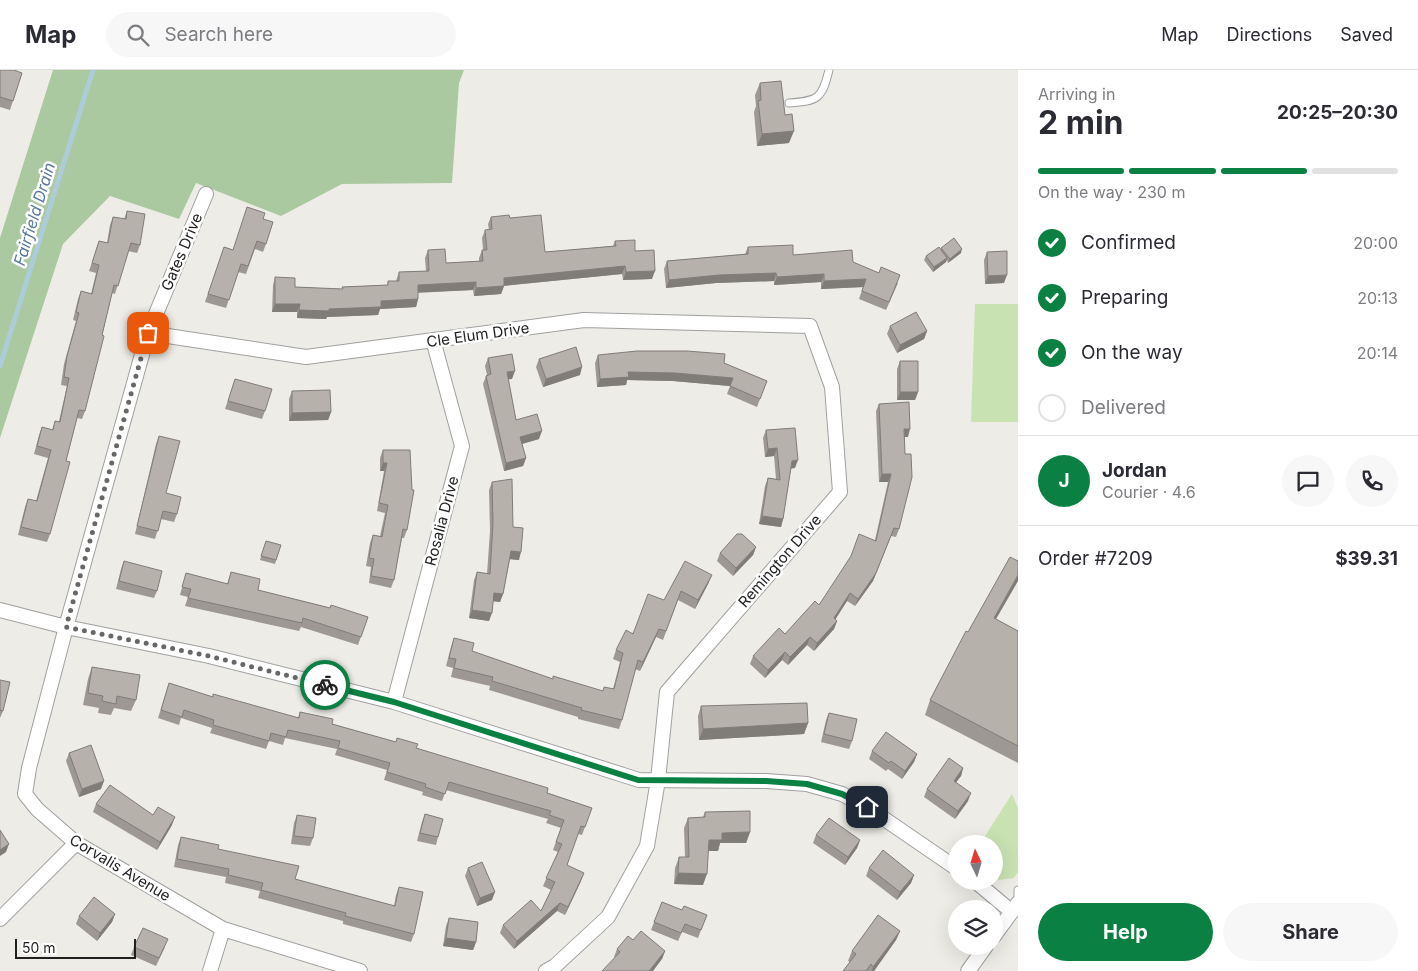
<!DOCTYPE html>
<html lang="en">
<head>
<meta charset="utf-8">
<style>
	body { margin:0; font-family:Inter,sans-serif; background:#f7f7f7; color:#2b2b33; height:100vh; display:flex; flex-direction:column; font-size:19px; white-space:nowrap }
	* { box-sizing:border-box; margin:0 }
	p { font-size:16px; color:#7c7c81 }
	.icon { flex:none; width:28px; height:28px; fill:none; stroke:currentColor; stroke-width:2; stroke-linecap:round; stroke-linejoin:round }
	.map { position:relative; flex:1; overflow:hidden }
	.side { display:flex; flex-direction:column; background:#fff; width:400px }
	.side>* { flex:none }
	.needle { width:32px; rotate:356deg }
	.fabs { position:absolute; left:948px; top:765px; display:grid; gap:10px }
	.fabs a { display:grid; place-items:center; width:55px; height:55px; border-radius:50%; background:#fff; box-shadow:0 5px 20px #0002; font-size:25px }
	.scale { position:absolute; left:15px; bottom:12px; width:121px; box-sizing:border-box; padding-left:5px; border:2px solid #1f1f1f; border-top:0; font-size:14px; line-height:18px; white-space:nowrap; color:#1f1f1f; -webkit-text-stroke:4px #fff; paint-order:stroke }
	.pin { position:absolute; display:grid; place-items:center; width:42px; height:42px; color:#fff; margin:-21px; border-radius:10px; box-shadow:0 2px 8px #0006 }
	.courier { position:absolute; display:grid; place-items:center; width:50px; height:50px; margin:-25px; border:4px solid #0b8043; border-radius:50%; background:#fff; color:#222; box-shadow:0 1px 6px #0007 }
	.headline em { font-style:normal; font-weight:700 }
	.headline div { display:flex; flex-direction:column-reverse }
	.headline { display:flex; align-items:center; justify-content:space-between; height:85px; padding:0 20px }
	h1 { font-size:32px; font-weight:700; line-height:38px }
	.bar { display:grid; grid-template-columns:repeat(4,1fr); gap:8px 5px; align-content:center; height:60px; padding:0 20px }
	.bar i { height:6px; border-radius:4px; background:#e1e1e2 }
	.bar .active { background:#0b8043 }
	.bar p { grid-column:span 4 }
	.line { display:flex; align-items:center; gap:12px; padding:0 20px; border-top:1px solid #e1e1e2 }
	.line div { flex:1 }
	.round { display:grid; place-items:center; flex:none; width:52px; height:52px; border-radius:26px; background:#f7f7f7 }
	ol { padding:0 20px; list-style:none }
	li { display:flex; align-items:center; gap:15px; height:55px }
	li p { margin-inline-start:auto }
	li .icon { padding:5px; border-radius:50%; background:#0b8043; color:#fff; stroke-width:4 }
	li:last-child { color:#7c7c81 }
	li i { width:28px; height:28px; border:2px solid #e1e1e2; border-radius:50% }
	.primary-button { display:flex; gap:10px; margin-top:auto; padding:10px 20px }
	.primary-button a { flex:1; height:58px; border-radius:30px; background:#0b8043; color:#fff; font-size:20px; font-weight:700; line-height:58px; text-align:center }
	.primary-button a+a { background:#f7f7f7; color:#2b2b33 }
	header { display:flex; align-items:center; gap:30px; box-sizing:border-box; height:70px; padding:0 25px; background:#fff; border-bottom:1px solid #e1e1e2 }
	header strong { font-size:24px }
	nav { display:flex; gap:28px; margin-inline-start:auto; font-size:18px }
	.search { width:350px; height:45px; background:#f7f7f7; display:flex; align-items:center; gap:12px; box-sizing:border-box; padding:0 18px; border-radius:28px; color:#7c7c81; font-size:19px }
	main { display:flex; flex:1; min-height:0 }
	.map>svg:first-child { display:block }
</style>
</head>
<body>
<header>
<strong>Map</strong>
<div class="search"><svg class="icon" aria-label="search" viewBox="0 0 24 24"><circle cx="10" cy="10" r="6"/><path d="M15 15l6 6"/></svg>Search here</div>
<nav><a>Map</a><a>Directions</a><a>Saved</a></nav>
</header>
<main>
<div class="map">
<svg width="1018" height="901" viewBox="0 0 1018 901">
	<rect width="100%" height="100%" fill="#eeece6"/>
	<path fill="#c9e2b2" d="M975 234H1018V352H971Z
		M1012 724 1018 738V802L1014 808 999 810 994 806V774H980Z"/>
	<path fill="#abc9a0" d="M53 0H464L459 13 452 113 342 114 281 146 196 113 179 149 110 126 63 174 0 368V168Z"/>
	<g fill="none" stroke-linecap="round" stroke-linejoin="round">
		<path stroke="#acccd7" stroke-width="5" d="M0 296 93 0"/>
		<defs>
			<path id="service" d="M789 33C818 31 822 29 829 0
				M1018 833V820"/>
			<path id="minor" d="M206 124 148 263 66 557 29 698 25 724 37 739 76 773 223 859 360 901
				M148 263 306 287 584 250 810 256 832 317 840 422 667 622 658 710 647 776 608 847 555 896 546 901
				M0 540 66 557 209 586 394 632 639 710 766 711 807 714 842 724 867 737 956 798
				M394 632 462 376 433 270
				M975 811 1012 842
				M0 849 76 773
				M994 866 1018 833
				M210 901 223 859
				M968 901 986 876"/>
		</defs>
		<use href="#service" stroke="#a0a0a0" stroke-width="9"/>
		<use href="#minor" stroke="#a0a0a0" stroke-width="16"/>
		<use href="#service" stroke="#fff" stroke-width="7"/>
		<use href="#minor" stroke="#fff" stroke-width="14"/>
	</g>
	<path fill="#9d9894" d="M0 0 22 3 10 40 0 37Z
		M760 13 789 73 757 76 754 42 756 36 755 25Z
		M127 141 140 175 137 183 128 181 115 224 112 223 85 341 82 349 77 348 66 391 50 464 47 472 18 465 25 437 28 429 36 431 48 388 34 384 39 365 42 357 52 360 55 351H59L67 316 61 315 64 294 76 251 73 250 78 229 81 221 91 224 96 203 89 201 99 171 107 173 110 155 113 147 124 149Z
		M491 147 510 148 545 182 613 176 615 171 635 181 652 209 623 210 622 204 504 216 501 224 474 226 473 220 418 222V229L416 237 380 239 378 245 327 247 326 249 297 248V242H272L273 215 275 207 295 217 342 219V217L387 215 388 211H396L399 202 426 201 425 188 428 180 446 193 479 191V188L482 180H483L482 168 485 160H489L488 154Z
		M263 149 266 174 263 182 255 179 246 204 238 202 226 238 205 232 224 177 233 180Z
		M748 177 793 185 853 192 898 213 886 240 859 229 863 217 821 219V212L774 215V211L716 213 666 218 664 199 667 191 745 184Z
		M941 178 961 183 948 193 947 190 946 192 933 202 924 190 926 186 941 179Z
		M987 182 1004 213 985 214 984 190Z
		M890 256 927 261 924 269 897 283 887 264Z
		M598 285 724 293 767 311 757 337 727 324 730 316 673 311 627 310 626 315 597 317 595 293Z
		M488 288 512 309H508L516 350 539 369 522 374 526 388 523 396 504 401 483 314 486 306 487 305 485 296Z
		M539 289 580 305 543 317 536 297Z
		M900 291 918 322 915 330H897V299Z
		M235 309 265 341 262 349 225 339Z
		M292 321 331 342 328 350 289 351V329Z
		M879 334 908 367H905L899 459 896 467 891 466 873 511 855 536 847 531 835 550 837 551 834 559 814 581 807 575 788 595 782 590 765 608 750 594 753 586 785 564 819 535 875 470 888 412H879L876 341Z
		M766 360 795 398H791L783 449 781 457 759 454 765 416 768 408 776 409 774 386 765 387 763 368Z
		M159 366 166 423 177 444 174 452 161 449 155 469 135 464 156 374Z
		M383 380 407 460 404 468H402L394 510 391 518 369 513 371 497 366 496 370 473 373 465 380 466 385 443 377 441 384 401H380V388Z
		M492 412 513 457 519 490 510 489 503 524 500 532 493 531 489 551 469 548 474 510 477 502 487 504 490 461 489 420Z
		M266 471 281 475 275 494 260 490Z
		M756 477 753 485 733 506 717 491 720 483Z
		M124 491 157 521 154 528 116 519 121 499Z
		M231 502 258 520 368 547 358 575 301 557 299 561 185 536 188 527 180 525 186 503 227 514Z
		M712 505 708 514 695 539 678 530 663 570 656 567 640 601 635 599 622 650 619 659 578 649V647L489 620 490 616 451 607 453 598 446 596 451 577 454 568 472 581 553 609 602 621 613 619 620 592 613 589 616 580 664 530Z
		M996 549 1018 561V693L925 645 930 630 968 562Z
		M92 597 136 630 131 641 114 638 111 645 98 643 99 638 83 635 88 609Z
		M0 610 3 641 0 648Z
		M169 613 212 627 298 648 300 642 332 654 416 678 592 738 582 765 578 764 567 795 581 811 565 845 557 841 514 879 500 863 503 855 541 841 551 820 543 816 558 782 553 780 561 758 546 753 548 749 446 720 442 731 422 725 423 722 384 710 387 700 335 685 337 679 285 668 283 675 269 671 266 679 210 663 212 658 181 648 179 655 158 648Z
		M701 636 808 653 804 664 699 670 698 646Z
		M829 643 852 671 849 679 821 672 826 650Z
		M872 681 917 684 914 692 902 709 888 699 886 701 869 689Z
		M69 683 101 719 79 727 66 691Z
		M963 698 961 706 956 712 968 731 955 749 924 727 927 719Z
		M96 734 172 755 157 780 93 742Z
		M705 742 750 762 746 773H720L718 781H708L703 815 674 814 675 798 679 787H685L684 758 688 748 703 747Z
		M425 744 438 767 436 775 417 771 422 752Z
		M297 745 313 768 310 776 291 774 294 753Z
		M816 765 860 770 857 778 845 795 813 773Z
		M181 767 218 779 295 809 394 836 396 825 399 817 414 864 411 872 343 854V851L258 828 260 821 225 813 226 807 174 797 178 775Z
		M468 798 492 830 477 836 465 806Z
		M869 798 914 805 911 813 897 830 866 806Z
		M662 832 682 840 707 845 698 868 682 862 678 871 651 860Z
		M115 844 112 852 97 871 76 854 79 846Z
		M449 848 476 872 473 880 443 876 446 856Z
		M900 861 896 870 874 901H843L850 892 848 891 852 881Z
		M633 870 665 881 662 889 614 887 617 879Z
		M134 877H165L156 896 131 885Z"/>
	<path fill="#807c78" d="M794 61 789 73 757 76 762 64Z
		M962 179 961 183 948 193 950 189Z
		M947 188 946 192 933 202 934 197Z
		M625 196 622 204 501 216 504 208Z
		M655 201 652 209 623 210 626 202Z
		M776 203 774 211 716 213 666 218 669 210 719 205Z
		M824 204 821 212 774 215 777 207Z
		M1007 205 1004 213 985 214 988 206Z
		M866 209 864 217 821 219 824 211Z
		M476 212 473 220 415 223 418 215Z
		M504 216 501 224 474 226 476 218Z
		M418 229 416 237 380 239 378 245 327 247 326 249 297 248 299 240 381 231Z
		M275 234H300L297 242H272Z
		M927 261 924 269 897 283 900 275Z
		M582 297 580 305 543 317 546 309Z
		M515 301 512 309 504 310 507 302Z
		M628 302 675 303 733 308 730 316 673 311 627 310 626 315 597 317 600 309Z
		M900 322H918L915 330H897Z
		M331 342 328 350 289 351 292 343Z
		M904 359H910L908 367H902Z
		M542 361 539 369 518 375 520 367Z
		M777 378 774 386 765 387 768 379Z
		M526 388 523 396 504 401 506 393Z
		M798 390 795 398 789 399 792 391Z
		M383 393H387L384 401H380Z
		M882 404H891L888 412H879Z
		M762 446 783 449 781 457 759 454Z
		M891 466 873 511 855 536 858 529Z
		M756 477 753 485 733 506 736 498Z
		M511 481 521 482 519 490 508 489Z
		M712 505 708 514 695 539 698 530Z
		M1018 505V511L988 563 994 548Z
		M494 523 503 524 500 532 491 531Z
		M850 523 847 531 831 556 834 548Z
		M472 540 492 543 489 551 469 548Z
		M837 551 834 559 814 581 817 573Z
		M659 559 656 567 640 601 643 592Z
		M810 567 807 575 788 595 790 587Z
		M785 582 782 590 765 608 768 600Z
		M808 653 804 664 699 670 703 659Z
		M917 684 914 692 902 709 905 701Z
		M963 698 961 706 951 719 954 711Z
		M104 711 101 719 79 727 82 719Z
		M971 723 968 731 955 749 958 741Z
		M175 747 172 755 157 780 160 772Z
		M750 762 746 773H720L718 781H705L709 770 722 763Z
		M860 770 857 778 845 795 848 787Z
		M9 774 6 782 0 786V780Z
		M584 803 581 811 565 845 568 837Z
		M678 803 707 804 703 815 674 814Z
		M914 805 911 813 897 830 900 822Z
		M495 822 492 830 477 836 480 828Z
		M560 833 557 841 514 879 517 871Z
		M115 844 112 852 97 871 100 863Z
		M900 861 896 870 874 901H872L873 897Z
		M446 868 476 872 473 880 443 876Z
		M665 881 662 889 653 901H649Z"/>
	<path fill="#b7b1ac" stroke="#807c78" d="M0 0H14L22 3 13 31 0 27Z
		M781 11 785 45 792 44 794 61 762 64 758 31 761 30 760 13Z
		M247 137 265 143 263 149 273 152 266 174 257 171 248 196 241 194 229 230 208 224 224 177 233 180Z
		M127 141 145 144 140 175 131 173 118 216 114 215 102 265 104 266 85 341 79 340 66 391 70 392 50 464 21 457 28 429 37 431 51 380 37 376 42 357 53 360 55 351 60 352 69 308 64 307 67 286 79 243 76 242 81 221 92 224 99 195 92 193 99 171 108 173 113 147 126 149Z
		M509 145 510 148 541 145 545 182 616 176 615 171 635 170V181L654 180 655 201 626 202 625 196 504 208V216L476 218V212L418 215V229L381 231V237L329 239V241L299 240 300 234H275V207L295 208V217L343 219 342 217 388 215V211H399V202L429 201 428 180 445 179 446 193 483 191 482 180H487L485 160 492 159 491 147Z
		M954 168 962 179 950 189 941 178Z
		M793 175V185L852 180 853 192 879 203 881 197 900 205 889 232 862 221 866 209 824 211V204L777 207 776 203 719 205 669 210 667 191 748 184V177Z
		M939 177 947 188 934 197 926 186Z
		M1007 181V205L988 206 987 182Z
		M916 242 927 261 900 275 890 256Z
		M576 277 582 297 546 309 539 289Z
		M637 281H687L725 284 724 293 767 311 760 329 730 316 733 308 675 303 628 302 629 307 600 309 598 285Z
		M512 284 515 301 507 302 516 350 537 344 542 361 520 367 526 388 506 393 486 306 491 304 488 288Z
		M900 291H918V322H900Z
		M235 309 272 319 265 341 228 331Z
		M330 320 331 342 292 343V321Z
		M909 332 910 359H904L905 384H911L912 407 899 459 894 458 876 503 858 529 850 523 834 548 837 551 817 573 810 567 790 587 785 582 768 600 753 586 779 558 785 564 815 531 819 535 851 486 859 464 876 471 891 404H882L879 334Z
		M795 358 798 390 792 391 783 449 762 446 768 408 780 410 777 378 768 379 766 360Z
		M159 366 180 371 166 423 181 427 177 444 163 441 158 461 137 456Z
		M383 380H410L412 420H414L407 460 403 459 394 510 371 506 374 489 369 488 373 465 382 467 388 435 379 433 387 393H383Z
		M512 409 513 457 523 458 521 482 511 481 503 524 494 523 492 543 472 540 477 502 490 504 493 453 492 412Z
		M737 464H742L756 477 736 498 720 483Z
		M266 471 281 475 276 490 261 486Z
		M1010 487 1018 491V505L994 548 1018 561V676L930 630 966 561 968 562Z
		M124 491 162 501 157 521 119 511Z
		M685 491 712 505 698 530 681 521 666 561 659 559 643 592 638 590 622 650 581 640 582 638 492 611 493 607 454 598 456 589 449 588 454 568 474 573 472 581 553 609V606L603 621 604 617 614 619 623 583 616 580 626 560 633 564 648 524 664 530Z
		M231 502 260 509 258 520 330 538 331 535 368 547 361 567 303 548 302 553 188 528 191 519 182 517 186 503 228 514Z
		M92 597 140 605 136 630 117 626 116 634 102 631 103 626 88 623Z
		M0 610 10 612 3 641 0 640Z
		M169 613 213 627V624L299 648 300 642 333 649 332 654 396 672 397 668 418 674 416 678 548 718 547 723 592 738 585 757 581 756 567 795 584 803 568 837 560 833 517 871 503 855 531 830 541 841 555 812 546 808 562 774 556 772 564 750 549 745 551 741 449 712 445 724 425 717 426 714 387 702 390 693 338 678 340 671 288 660 286 667 271 663 269 671 213 655 214 650 184 640 182 647 161 640Z
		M807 633 808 653 703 659 701 636Z
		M829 643 857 649 852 671 824 664Z
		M886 662 917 684 905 701 891 691 889 693 872 681Z
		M91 675 104 711 82 719 69 683Z
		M949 688 963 698 954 711 971 723 958 741 927 719Z
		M110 715 153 745 158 737 175 747 160 772 96 734Z
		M750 741V762L722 763V770H709L707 804 678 803 679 787H689L688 748 705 747V742Z
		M425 744 443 749 438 767 420 763Z
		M297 745 316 748 313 768 294 766Z
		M829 748 860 770 848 787 816 765Z
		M0 760 9 774 0 780Z
		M181 767 219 775 218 779 299 796 295 809 395 836 399 817 423 822 414 864 345 846 346 843 261 820 263 813 228 805 229 799 177 789Z
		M883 780 914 805 900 822 869 798Z
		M482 792 495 822 480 828 468 798Z
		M94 827 115 844 100 863 79 846Z
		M662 832 682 840 684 836 707 845 701 860 685 854 681 863 654 852Z
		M878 845 900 861 873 897 871 894 866 901H843L856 884 852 881Z
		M449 848 478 852 476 872 446 868Z
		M143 858 168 869 159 888 134 877Z
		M641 861 665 881 649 901H602L620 882 617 879 628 866 633 870Z"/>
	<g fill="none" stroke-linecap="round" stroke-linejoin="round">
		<path stroke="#676765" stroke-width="5" stroke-dasharray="0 9" d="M148 263 66 557 209 586 325 615"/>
		<path stroke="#0b8043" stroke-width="6" d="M325 615 394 632 638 710 766 711 807 714 842 724 867 737"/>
	</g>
	<g text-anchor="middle" stroke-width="5" stroke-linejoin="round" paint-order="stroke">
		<g font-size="15" fill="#1f1f1f" stroke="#fff">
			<text transform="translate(182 182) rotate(-67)" y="5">Gates Drive</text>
			<text transform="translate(478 265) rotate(-8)" y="5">Cle Elum Drive</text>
			<text transform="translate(442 451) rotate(-75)" y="5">Rosalia Drive</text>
			<text transform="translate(780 491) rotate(-49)" y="5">Remington Drive</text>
			<text transform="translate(120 798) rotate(31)" y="5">Corvalis Avenue</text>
		</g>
		<g font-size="16" font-style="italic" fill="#54779c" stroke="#fff">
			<text transform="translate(34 144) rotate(-73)" y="6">Fairfield Drain</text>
		</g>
	</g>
</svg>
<div class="fabs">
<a><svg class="needle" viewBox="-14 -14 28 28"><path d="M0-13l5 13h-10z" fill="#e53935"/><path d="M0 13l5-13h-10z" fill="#7c7c81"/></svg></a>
<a><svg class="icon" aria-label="layers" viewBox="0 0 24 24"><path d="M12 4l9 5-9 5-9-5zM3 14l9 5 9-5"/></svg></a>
</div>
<div class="scale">50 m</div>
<div class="pin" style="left:148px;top:263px;background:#ea580c"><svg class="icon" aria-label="bag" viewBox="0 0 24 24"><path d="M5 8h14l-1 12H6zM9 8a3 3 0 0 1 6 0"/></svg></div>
<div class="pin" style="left:867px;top:737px;background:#1f2937"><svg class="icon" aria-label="home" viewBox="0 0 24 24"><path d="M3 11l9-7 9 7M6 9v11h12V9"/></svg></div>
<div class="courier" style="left:325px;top:615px"><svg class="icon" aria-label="bike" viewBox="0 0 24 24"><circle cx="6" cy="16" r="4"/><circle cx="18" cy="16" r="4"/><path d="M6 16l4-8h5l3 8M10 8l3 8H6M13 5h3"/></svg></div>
</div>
<section class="side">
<div class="headline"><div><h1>2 min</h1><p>Arriving in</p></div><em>20:25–20:30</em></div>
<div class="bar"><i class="active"></i><i class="active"></i><i class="active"></i><i></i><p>On the way · 230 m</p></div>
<ol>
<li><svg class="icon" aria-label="check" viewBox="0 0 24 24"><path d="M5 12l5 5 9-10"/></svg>Confirmed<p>20:00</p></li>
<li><svg class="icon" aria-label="check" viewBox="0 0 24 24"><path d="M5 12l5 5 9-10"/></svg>Preparing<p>20:13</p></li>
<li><svg class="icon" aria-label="check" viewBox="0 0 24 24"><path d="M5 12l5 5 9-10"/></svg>On the way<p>20:14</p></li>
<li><i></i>Delivered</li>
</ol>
<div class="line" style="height:90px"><b class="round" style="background:#0b8043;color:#fff">J</b><div><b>Jordan</b><p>Courier · 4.6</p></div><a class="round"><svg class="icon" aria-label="chat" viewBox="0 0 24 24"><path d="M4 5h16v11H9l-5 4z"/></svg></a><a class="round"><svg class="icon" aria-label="phone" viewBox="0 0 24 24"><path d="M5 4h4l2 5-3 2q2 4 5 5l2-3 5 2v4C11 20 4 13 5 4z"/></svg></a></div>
<div class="line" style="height:65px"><div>Order #7209</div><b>$39.31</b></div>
<div class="primary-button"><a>Help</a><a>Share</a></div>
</section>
</main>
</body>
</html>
